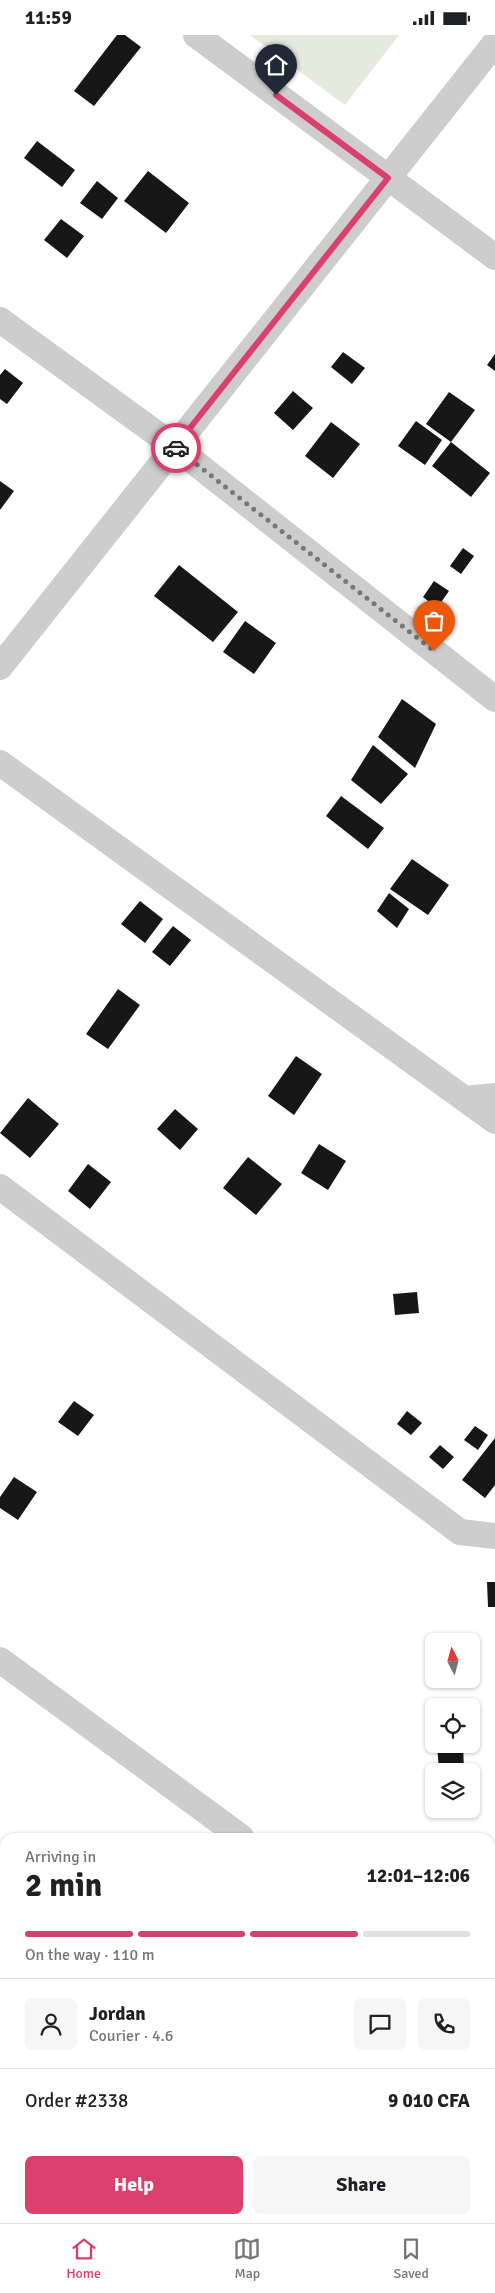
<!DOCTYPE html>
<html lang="en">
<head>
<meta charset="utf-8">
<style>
	body { margin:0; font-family:Signika,sans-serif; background:#f6f6f6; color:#202124; height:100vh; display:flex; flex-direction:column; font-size:19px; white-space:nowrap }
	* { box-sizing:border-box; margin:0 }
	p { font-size:16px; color:#757577 }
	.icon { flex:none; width:28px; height:28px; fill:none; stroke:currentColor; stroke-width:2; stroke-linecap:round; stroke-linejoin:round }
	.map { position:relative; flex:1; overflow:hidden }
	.drawer { position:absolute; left:0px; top:1798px; width:495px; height:391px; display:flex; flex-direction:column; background:#fff; border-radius:15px 15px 0 0; box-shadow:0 1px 4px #0004 }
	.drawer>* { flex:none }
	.needle { width:32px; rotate:354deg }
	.tools { position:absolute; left:425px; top:1598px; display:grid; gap:10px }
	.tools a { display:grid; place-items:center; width:55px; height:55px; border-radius:8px; background:#fff; box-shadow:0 1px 4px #0004; font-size:25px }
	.pin { position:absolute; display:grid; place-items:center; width:42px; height:42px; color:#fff; margin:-51px -21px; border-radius:50% 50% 50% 0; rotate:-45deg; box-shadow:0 0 5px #0007 }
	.pin .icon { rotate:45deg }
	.courier { position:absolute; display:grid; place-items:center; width:50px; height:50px; margin:-25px; border:4px solid #db3f6c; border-radius:50%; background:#fff; color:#222; box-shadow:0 1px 6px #0007 }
	.overview em { font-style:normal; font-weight:800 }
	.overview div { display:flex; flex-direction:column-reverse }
	.overview { display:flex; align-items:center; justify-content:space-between; height:85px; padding:0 25px }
	h1 { font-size:32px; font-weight:800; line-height:38px }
	.bar { display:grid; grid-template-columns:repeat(4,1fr); gap:8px 5px; align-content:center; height:60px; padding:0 25px }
	.bar i { height:6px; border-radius:4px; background:#e0e0e0 }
	.bar .on { background:#db3f6c }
	.bar p { grid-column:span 4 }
	.line { display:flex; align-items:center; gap:12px; padding:0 25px; border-top:1px solid #e0e0e0 }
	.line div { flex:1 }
	.round { display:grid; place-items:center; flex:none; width:52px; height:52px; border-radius:8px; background:#f6f6f6 }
	.cta { display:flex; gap:10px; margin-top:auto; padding:10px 25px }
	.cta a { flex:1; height:58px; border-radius:8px; background:#db3f6c; color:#fff; font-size:20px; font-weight:800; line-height:58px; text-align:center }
	.cta a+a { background:#f6f6f6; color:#202124 }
	.status { display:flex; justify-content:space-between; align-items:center; height:35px; padding:0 25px; background:#fff; direction:ltr }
	.status svg { height:14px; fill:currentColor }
	.tab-bar { display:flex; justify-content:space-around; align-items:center; height:70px; border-top:1px solid #e0e0e0; background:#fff; font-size:14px; color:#757577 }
	.tab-bar a { display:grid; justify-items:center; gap:2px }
	.tab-bar .on { color:#db3f6c }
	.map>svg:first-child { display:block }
</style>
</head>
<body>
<div class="status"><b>11:59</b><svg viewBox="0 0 49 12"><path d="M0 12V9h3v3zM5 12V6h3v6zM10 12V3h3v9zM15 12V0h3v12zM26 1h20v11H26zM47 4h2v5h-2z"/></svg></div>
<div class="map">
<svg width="495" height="2188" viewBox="0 0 495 2188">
	<rect width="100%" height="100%" fill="#fff"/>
	<path fill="#e6e9dd" d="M250 0H399L345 70Z"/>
	<path fill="#171717" d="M117 0H125L141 12 94 71 74 56Z
		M37 106 75 135 62 152 24 123Z
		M148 136 189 168 166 198 124 166Z
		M97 146 118 163 102 184 80 168Z
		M61 184 84 201 67 223 44 205Z
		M343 317 365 333 352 349 331 332Z
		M495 319V336L487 330Z
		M5 334 23 348 7 369 0 364V340Z
		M293 356 313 373 293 395 274 378Z
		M449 357 475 375 451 407 426 389Z
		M416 386 442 405 425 430 398 411Z
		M331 387 360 409 333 443 305 421Z
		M451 407 490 438 471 462 432 431Z
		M0 446 14 456 0 475Z
		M463 513 474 521 461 539 450 531Z
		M179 530 238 577 213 607 154 561Z
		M434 546 449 556 437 573 423 562Z
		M245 586 276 608 254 639 223 617Z
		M402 664 436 689 415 733 378 702Z
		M373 710 408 739 381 769 351 745Z
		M341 761 384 793 368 814 326 781Z
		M412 824 449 850 428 880 390 854Z
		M389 858 409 874 397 893 377 876Z
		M140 866 163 884 145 908 121 889Z
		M173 891 191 905 170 931 152 917Z
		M118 954 140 970 108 1014 86 999Z
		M296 1021 322 1039 294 1080 268 1061Z
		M28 1063 59 1089 30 1123 0 1098Z
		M175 1074 198 1094 180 1115 157 1094Z
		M319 1109 346 1126 328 1155 301 1138Z
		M248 1122 282 1149 256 1180 223 1153Z
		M88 1129 111 1147 90 1174 68 1156Z
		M417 1257 419 1278 395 1280 393 1259Z
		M74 1366 94 1380 78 1401 58 1387Z
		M407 1376 422 1388 411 1400 397 1389Z
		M475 1391 488 1400 478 1415 464 1405Z
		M495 1403V1450L485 1463 462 1445Z
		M440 1410 454 1422 443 1434 429 1422Z
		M14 1442 37 1457 18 1485 0 1473V1462Z
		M487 1547H495V1572H488Z
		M437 1709H463L464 1736H439Z
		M5 2180V2184L12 2188H0Z"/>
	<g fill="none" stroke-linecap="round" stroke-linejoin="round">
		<path stroke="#cdcdcd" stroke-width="26" d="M196 0 495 222
			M0 285 175 412 495 664
			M0 632 495 8
			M0 728 495 1086
			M465 1064 495 1061
			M0 1152 460 1497 495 1501
			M0 1625 241 1802
			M490 1869H495
			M0 2131 5 2135
			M76 2184 82 2188
			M252 2188 253 2184"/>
	</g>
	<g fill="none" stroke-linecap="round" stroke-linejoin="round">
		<path stroke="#787878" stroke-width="5" stroke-dasharray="0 9" d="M176 413 434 616"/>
		<path stroke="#db3f6c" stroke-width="6" d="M176 413 175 412 388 143 276 60"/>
	</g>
</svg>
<div class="tools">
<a><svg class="needle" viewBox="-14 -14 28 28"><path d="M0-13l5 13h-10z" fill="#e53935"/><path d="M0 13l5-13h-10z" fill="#757577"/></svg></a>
<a><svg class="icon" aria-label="locate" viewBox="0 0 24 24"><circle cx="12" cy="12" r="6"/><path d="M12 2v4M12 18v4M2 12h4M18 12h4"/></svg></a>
<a><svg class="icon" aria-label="layers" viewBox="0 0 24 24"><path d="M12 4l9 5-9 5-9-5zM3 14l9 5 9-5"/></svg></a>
</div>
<div class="pin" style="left:434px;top:616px;background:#ea580c"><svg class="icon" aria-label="bag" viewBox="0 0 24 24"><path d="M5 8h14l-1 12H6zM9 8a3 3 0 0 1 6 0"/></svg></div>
<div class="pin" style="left:276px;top:60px;background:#1f2937"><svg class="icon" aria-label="home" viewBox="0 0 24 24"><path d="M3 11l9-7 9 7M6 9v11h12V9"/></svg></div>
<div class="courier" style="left:176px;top:413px"><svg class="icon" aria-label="car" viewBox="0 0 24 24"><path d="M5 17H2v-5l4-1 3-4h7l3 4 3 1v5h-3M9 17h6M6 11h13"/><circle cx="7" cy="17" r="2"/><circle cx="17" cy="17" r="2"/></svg></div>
<section class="drawer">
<div class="overview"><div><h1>2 min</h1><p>Arriving in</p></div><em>12:01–12:06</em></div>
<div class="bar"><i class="on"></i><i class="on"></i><i class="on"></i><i></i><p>On the way · 110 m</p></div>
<div class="line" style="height:90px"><a class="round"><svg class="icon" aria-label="person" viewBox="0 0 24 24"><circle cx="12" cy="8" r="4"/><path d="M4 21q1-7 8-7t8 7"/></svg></a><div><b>Jordan</b><p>Courier · 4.6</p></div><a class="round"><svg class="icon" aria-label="chat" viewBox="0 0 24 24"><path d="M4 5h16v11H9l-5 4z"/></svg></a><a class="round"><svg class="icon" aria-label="phone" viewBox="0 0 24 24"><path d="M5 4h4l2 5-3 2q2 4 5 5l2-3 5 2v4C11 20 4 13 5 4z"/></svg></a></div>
<div class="line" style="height:65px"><div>Order #2338</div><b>9 010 CFA</b></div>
<div class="cta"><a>Help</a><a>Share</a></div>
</section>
</div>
<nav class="tab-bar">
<a class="on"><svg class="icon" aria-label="home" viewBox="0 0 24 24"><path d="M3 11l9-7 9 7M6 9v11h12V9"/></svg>Home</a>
<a><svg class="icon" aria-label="map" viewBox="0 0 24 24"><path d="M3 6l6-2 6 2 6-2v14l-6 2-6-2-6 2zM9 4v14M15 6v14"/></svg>Map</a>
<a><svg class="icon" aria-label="saved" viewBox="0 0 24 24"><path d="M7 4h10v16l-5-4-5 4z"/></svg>Saved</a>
</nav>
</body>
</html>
